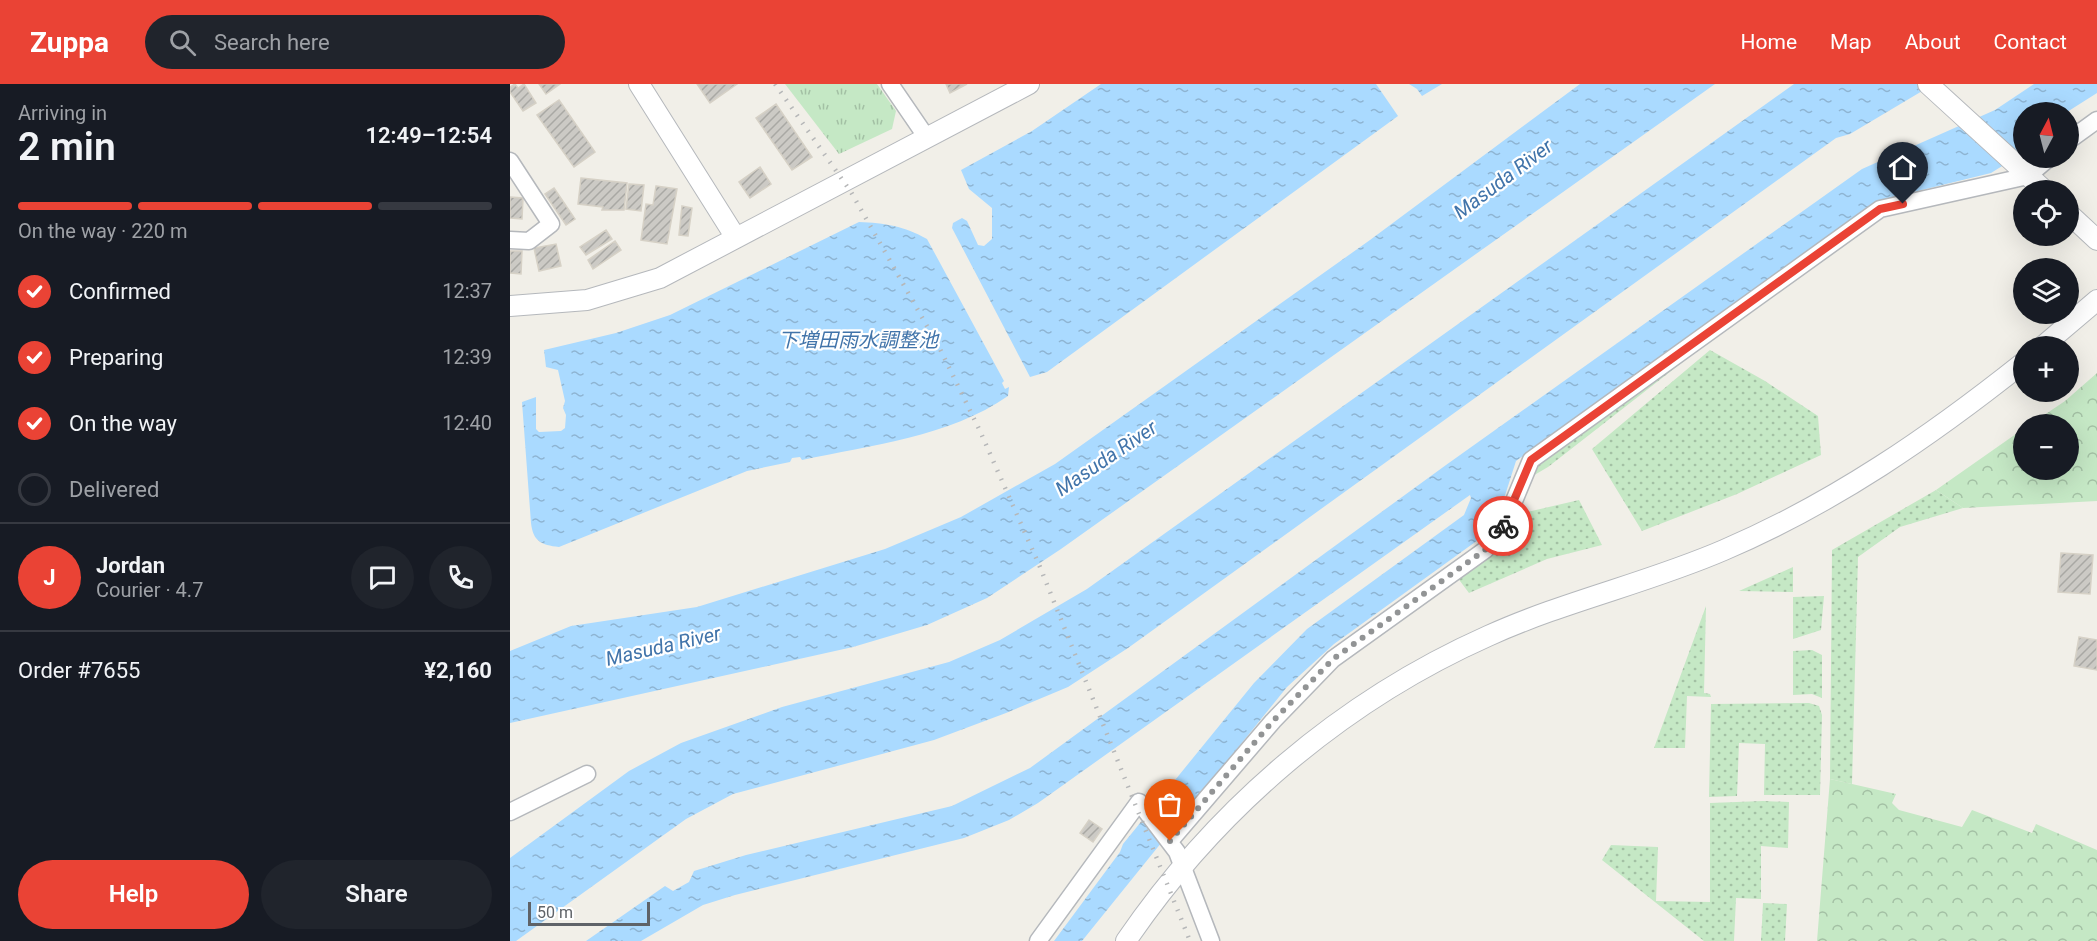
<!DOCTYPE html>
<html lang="en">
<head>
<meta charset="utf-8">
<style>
	body { margin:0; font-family:Roboto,"Noto Sans JP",sans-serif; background:#20242c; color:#f1f3f6; height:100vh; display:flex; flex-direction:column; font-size:22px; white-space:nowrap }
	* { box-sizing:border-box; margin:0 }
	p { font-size:20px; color:#9ea1a6 }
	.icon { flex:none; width:33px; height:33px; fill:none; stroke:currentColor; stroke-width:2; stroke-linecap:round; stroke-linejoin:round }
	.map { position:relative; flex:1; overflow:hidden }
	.panel { display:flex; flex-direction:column; background:#171b24; width:510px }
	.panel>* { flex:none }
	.needle { width:39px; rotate:7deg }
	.fabs { position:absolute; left:1503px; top:18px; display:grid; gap:12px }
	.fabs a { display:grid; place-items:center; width:66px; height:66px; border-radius:50%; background:#171b24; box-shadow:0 6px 24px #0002; font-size:30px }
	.scale { position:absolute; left:18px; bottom:15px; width:122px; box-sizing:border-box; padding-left:6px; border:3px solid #5f6368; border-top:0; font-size:16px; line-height:21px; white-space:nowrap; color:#5f6368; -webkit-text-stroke:4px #fff; paint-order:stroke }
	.pin { position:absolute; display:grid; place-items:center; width:51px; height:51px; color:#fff; margin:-62px -26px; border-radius:50% 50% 50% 0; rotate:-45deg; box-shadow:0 0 6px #0007 }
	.pin .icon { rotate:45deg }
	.courier { position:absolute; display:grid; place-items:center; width:60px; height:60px; margin:-30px; border:4px solid #ea4335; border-radius:50%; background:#fff; color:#222; box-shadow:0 2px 8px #0007 }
	.head em { font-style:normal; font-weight:600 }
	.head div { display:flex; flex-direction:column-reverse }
	.head { display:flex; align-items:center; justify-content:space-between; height:102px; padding:0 18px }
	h1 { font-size:39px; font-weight:600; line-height:45px }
	.bar { display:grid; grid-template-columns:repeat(4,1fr); gap:9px 6px; align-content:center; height:72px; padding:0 18px }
	.bar i { height:8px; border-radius:4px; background:#363941 }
	.bar .current { background:#ea4335 }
	.bar p { grid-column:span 4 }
	.line { display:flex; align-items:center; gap:15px; padding:0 18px; border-top:2px solid #363941 }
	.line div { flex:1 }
	.round { display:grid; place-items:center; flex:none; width:63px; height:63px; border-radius:32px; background:#20242c }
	ol { padding:0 18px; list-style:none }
	li { display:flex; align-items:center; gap:18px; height:66px }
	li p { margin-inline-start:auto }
	li .icon { padding:6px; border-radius:50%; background:#ea4335; color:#fff; stroke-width:4 }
	li:last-child { color:#9ea1a6 }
	li i { width:33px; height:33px; border:3px solid #363941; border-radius:50% }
	.button { display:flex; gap:12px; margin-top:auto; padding:12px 18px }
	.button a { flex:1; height:69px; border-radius:36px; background:#ea4335; color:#fff; font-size:24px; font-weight:600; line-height:69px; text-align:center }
	.button a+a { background:#20242c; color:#f1f3f6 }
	header { display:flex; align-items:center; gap:36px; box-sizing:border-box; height:84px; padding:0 30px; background:#ea4335; color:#fff }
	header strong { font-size:28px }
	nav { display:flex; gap:33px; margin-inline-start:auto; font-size:21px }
	.search { width:420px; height:54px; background:#20242c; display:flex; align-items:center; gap:15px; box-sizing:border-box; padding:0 21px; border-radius:33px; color:#9ea1a6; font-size:22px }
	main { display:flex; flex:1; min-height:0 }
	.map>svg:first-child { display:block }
</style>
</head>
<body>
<header>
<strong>Zuppa</strong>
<div class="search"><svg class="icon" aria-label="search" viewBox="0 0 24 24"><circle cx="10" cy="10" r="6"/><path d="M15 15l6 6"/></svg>Search here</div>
<nav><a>Home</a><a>Map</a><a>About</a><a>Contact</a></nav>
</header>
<main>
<section class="panel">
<div class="head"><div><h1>2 min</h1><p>Arriving in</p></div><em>12:49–12:54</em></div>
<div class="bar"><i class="current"></i><i class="current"></i><i class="current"></i><i></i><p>On the way · 220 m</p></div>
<ol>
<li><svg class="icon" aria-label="check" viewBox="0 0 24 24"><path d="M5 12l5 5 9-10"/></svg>Confirmed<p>12:37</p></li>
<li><svg class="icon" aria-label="check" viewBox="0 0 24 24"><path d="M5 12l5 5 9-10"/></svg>Preparing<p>12:39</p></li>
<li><svg class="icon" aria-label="check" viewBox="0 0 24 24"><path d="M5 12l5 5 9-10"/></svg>On the way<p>12:40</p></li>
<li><i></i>Delivered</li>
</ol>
<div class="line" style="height:108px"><b class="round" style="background:#ea4335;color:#fff">J</b><div><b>Jordan</b><p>Courier · 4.7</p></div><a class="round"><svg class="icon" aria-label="chat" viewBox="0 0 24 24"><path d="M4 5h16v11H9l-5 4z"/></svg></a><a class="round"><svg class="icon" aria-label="phone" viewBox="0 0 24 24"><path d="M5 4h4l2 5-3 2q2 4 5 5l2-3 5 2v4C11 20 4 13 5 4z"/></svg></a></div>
<div class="line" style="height:78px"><div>Order #7655</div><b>¥2,160</b></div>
<div class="button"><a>Help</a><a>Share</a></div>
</section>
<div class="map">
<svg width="1587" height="857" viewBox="0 0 1587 857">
	<defs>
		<pattern id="grass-dots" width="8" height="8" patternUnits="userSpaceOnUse" patternTransform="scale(1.5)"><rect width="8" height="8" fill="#c5e8c5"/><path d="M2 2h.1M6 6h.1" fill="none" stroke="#a3c0a4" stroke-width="1.8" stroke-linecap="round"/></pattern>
		<pattern id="forest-crowns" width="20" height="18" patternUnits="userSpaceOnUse" patternTransform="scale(1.5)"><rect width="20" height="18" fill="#c5e8c5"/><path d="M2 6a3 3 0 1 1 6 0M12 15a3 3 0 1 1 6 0" fill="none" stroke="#a3c0a4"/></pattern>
		<pattern id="park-tufts" width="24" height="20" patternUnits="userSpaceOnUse" patternTransform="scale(1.5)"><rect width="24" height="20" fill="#c5e8c5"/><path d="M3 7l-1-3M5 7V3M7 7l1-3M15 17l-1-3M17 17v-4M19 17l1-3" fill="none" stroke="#a3c0a4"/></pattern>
		<pattern id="water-ripples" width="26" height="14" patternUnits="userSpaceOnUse" patternTransform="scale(1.5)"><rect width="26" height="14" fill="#aadaff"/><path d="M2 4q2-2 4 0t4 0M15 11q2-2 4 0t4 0" fill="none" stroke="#8eb4d2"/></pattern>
		<pattern id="building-hatch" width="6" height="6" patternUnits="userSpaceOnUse" patternTransform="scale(1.5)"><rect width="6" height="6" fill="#cccac5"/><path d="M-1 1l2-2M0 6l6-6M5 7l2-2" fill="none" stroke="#a9a8a4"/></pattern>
	</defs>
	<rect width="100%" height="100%" fill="#f1efe8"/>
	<path fill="url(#grass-dots)" d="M1197 259 1038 383 1021 393 1024 382Z
		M1200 266 1255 297 1308 332 1311 371 1227 410 1132 447 1082 365Z
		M1426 406 1453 424 1390 443 1348 473 1342 700 1320 695 1322 466Z
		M1069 416 1092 461 1037 475 959 509 947 493C980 470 993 463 1011 426L1013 429Z
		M1283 483V508L1229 507Z
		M1314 512 1311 546 1283 555V513Z
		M1196 522 1194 609 1200 610 1201 613 1177 612 1175 664H1144Z
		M1302 566 1312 571V614L1302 610 1283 611V567Z
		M1299 619 1309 622 1312 631 1310 711H1254L1255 660 1229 659 1227 712 1199 713 1201 620Z
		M1253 717 1279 718 1278 764 1251 762V815L1226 814 1224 857H1194L1092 776 1101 761 1148 763 1146 817 1200 818V719Z
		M1253 819 1277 820 1275 857H1251Z"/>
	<path fill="url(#forest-crowns)" d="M1587 289V417L1453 424 1426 406 1513 345 1514 386H1558V340H1521L1555 317Z
		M1320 695 1386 710 1382 719 1389 726 1452 743 1462 726 1522 749 1526 740 1587 766V857H1307Z"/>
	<path fill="url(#park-tufts)" d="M275 0H367L386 27 382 45 329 70Z"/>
	<path fill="url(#water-ripples)" d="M591 0H866L888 32 537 288 520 293 442 144 443 139 452 134 457 137 468 161 474 162 482 155V124L459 105 451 86 522 47Z
		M899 0H932L912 12 907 5Z
		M1070 0H1205L551 465 477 514 417 541 343 563 0 639V567L61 542 187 523 375 465 451 433 545 380 860 156Z
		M1284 0H1424L1340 50 1326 54 618 564 558 603 496 629 424 656 223 710 176 735 6 857H0V774L119 687 171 659 272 623 439 578 490 556 577 505Z
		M1524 0H1587V9L1557 28H1514L1513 69 1481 89 1371 116 1006 377 990 427 968 456 824 560 777 603 572 857H544L610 768 613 760 744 599 797 545 954 431 961 414 960 411 528 719 499 736 454 754 225 811 193 821 131 857H76L155 802 163 807 179 798 184 787 236 771 442 722 520 684 936 381 1352 85 1485 26Z
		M349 138C375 139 394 142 417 155L494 297 492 299 495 305 499 303 498 312C439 353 361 361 292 376L290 373 282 374 280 378 237 387 49 463C31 461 23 457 21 439L12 318 26 313V345L29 348 51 347 55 344 56 331 53 324 55 317 48 286 36 283 34 266 106 249 160 231Z"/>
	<path fill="url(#building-hatch)" stroke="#d6d1c6" stroke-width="1.5" d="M5 0 8 4 14 0 26 19 13 27 0 8V3Z
		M29 0H50L36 10Z
		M187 0H227L200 19Z
		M436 0H457L440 9Z
		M49 16 85 68 64 83 27 31Z
		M266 20 302 73 282 86 246 34Z
		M250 83 261 100 240 114 229 98Z
		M71 94 117 99 114 126H92L93 123 68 120Z
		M119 100 134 101 131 127 116 125Z
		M146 102 167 105 157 160 131 156 136 120 143 121Z
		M44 104 65 135 56 141 35 110Z
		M0 113 13 114 12 135 0 134Z
		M172 122 182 124 178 152 169 151Z
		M96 146 102 155 76 171 70 163Z
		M105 157 111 166 83 185 78 176Z
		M46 160 51 182 29 187 24 164Z
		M0 167H12L11 190 0 189Z
		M1551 469 1583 471 1580 510 1548 508Z
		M1569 553 1587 556V586L1564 582Z
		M579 736 592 745 583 758 570 749Z"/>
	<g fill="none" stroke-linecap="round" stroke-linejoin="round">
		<defs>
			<path id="minor" d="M380 0 417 54
				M1558 57 1587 36
				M0 77 41 140 19 157 0 156
				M0 728 77 690
				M660 757 763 637 823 575 975 466 992 446 1021 376 1370 125 1518 92 1539 74
				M528 857 629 718 667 768 701 857"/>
			<path id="tertiary" d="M129 0 226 154
				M1418 0 1534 106
				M1558 129 1587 156
				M0 222 77 216 150 194 519 0
				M1533 262 1587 216
				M616 857C706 725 832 617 978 552 1055 517 1138 499 1214 466 1324 419 1421 352 1514 278"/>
		</defs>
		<use href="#minor" stroke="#b5b8bc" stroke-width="19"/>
		<use href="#tertiary" stroke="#b5b8bc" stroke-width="22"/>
		<use href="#minor" stroke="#fff" stroke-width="16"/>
		<use href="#tertiary" stroke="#fff" stroke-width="20"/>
		<path stroke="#b6b7b8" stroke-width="4.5" stroke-dasharray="1.5 8" stroke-linecap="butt" d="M265 0 341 108 430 265 470 347 530 483 680 857"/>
	</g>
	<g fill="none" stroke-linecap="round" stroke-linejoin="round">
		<path stroke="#929495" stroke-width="6" stroke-dasharray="0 10.8" d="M660 757 763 637 823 575 975 466 993 442"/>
		<path stroke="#ea4335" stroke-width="8" d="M993 442 1021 376 1370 125 1393 120"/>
	</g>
	<g text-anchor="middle" stroke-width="4.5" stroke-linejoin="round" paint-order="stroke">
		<g font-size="20" font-style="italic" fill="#4174aa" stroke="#fff">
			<text transform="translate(993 95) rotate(-37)" y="7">Masuda River</text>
			<text x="348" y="263">下増田雨水調整池</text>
			<text transform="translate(596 374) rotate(-34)" y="7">Masuda River</text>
			<text transform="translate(153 562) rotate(-13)" y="7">Masuda River</text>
		</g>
	</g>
</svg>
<div class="fabs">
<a><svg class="needle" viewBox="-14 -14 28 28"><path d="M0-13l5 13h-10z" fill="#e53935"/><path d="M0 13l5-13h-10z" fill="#9ea1a6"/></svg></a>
<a><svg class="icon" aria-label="locate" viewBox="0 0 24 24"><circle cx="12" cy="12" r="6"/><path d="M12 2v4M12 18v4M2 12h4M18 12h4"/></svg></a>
<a><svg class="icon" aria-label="layers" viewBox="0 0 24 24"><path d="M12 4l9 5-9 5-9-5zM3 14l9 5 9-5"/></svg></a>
<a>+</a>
<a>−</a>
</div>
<div class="scale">50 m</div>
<div class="pin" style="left:660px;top:757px;background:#ea580c"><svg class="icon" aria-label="bag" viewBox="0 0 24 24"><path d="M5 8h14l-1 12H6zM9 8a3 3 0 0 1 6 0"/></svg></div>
<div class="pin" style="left:1393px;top:120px;background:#1f2937"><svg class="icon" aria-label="home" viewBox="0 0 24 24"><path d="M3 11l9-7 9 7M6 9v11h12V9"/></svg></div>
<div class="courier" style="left:993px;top:442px"><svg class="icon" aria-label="bike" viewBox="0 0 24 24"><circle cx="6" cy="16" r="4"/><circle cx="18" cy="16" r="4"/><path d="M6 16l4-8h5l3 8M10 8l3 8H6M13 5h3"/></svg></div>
</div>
</main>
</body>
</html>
